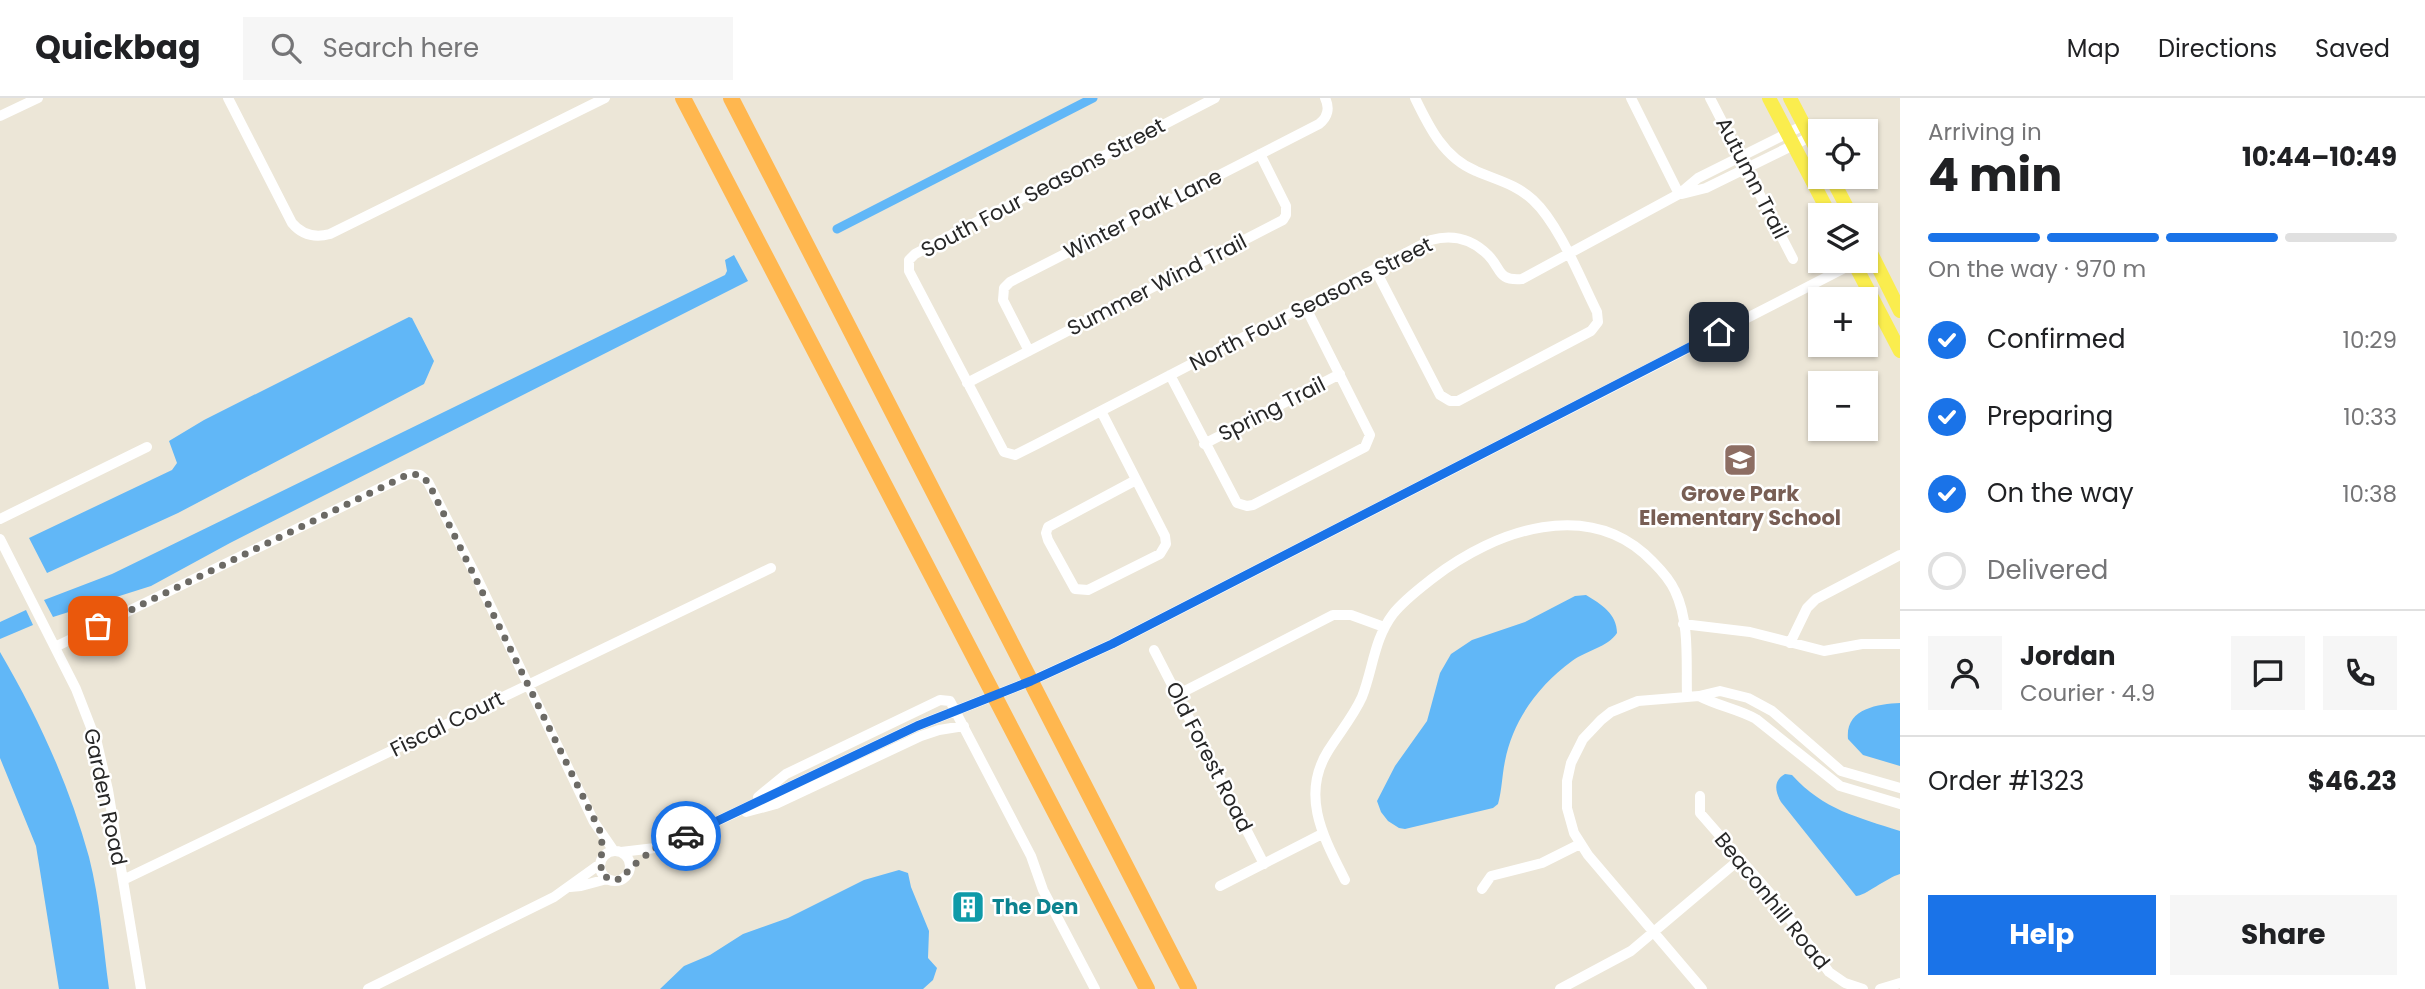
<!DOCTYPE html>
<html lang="en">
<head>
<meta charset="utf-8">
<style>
	body { margin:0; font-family:Poppins,sans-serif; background:#f6f6f6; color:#202124; height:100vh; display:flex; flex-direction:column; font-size:26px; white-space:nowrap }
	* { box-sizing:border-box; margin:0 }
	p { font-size:23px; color:#757577 }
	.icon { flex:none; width:38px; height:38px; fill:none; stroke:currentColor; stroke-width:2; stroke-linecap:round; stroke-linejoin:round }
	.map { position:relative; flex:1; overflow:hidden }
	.side { display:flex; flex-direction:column; background:#fff; width:525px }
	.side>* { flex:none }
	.buttons { position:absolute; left:1808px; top:21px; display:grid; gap:14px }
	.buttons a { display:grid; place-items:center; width:70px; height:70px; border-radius:0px; background:#fff; box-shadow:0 2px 5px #0004; font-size:35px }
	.pin { position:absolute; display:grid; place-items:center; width:60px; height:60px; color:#fff; margin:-30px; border-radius:14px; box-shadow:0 4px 10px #0006 }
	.courier { position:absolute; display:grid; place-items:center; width:70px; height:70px; margin:-35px; border:5px solid #1a73e8; border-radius:50%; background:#fff; color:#222; box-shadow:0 2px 9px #0007 }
	.head em { font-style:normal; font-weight:700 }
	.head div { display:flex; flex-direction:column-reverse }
	.head { display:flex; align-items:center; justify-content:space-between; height:119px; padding:0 28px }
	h1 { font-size:46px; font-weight:700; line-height:52px }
	.bar { display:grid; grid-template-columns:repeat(4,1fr); gap:10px 7px; align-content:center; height:84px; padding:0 28px }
	.bar i { height:9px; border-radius:5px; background:#e0e0e0 }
	.bar .current { background:#1a73e8 }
	.bar p { grid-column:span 4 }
	.line { display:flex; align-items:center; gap:18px; padding:0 28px; border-top:2px solid #e0e0e0 }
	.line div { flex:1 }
	.round { display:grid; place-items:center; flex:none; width:74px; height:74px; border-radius:0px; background:#f6f6f6 }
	ol { padding:0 28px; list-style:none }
	li { display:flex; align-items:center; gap:21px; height:77px }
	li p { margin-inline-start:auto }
	li .icon { padding:7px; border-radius:50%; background:#1a73e8; color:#fff; stroke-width:4 }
	li:last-child { color:#757577 }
	li i { width:38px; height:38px; border:4px solid #e0e0e0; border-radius:50% }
	.primary-button { display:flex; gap:14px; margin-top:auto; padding:14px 28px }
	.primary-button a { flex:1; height:80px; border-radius:0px; background:#1a73e8; color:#fff; font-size:28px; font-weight:700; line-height:80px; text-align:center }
	.primary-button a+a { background:#f6f6f6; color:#202124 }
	header { display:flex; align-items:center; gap:42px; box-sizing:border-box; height:98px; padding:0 35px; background:#fff; border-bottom:2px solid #e0e0e0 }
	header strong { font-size:33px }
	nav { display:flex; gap:38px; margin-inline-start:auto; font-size:24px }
	.search { width:490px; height:63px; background:#f6f6f6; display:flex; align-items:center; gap:18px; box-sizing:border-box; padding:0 24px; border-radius:0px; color:#757577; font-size:26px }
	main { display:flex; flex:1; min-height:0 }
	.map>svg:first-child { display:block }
</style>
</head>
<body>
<header>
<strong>Quickbag</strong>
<div class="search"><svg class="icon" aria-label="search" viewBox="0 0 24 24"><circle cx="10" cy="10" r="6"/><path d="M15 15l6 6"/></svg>Search here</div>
<nav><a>Map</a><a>Directions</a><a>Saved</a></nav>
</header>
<main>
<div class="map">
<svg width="1900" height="891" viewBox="0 0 1900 891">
	<rect width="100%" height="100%" fill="#ece6d7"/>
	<path fill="#61b7f7" d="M734 157 748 183 230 445 151 488 53 519 44 502 112 476 725 177 727 173 725 162Z
		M409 219 412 220 434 263 424 286 178 415 47 475 29 440 172 372 177 365 169 343 204 322Z
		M1586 497C1601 506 1617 516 1617 535 1608 549 1585 553 1572 563 1538 588 1513 622 1505 663 1502 677 1502 692 1498 706L1493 710 1405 731 1399 730 1388 723 1381 714 1377 703 1395 668 1427 623 1440 575 1451 556 1472 542 1525 524 1575 498Z
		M26 512 33 527 0 541V524Z
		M0 554C38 619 69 686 89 759 100 802 103 847 109 891H59L36 748 0 660Z
		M1900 605V668L1863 657 1848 641C1845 611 1877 606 1900 605Z
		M1785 676 1792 677C1824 712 1857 719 1900 733V776C1886 780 1865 798 1856 798L1781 704C1775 693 1773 683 1785 676Z
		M899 772 908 775 911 789 929 833 928 860 937 870 933 882 923 891H660L684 868 710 857 743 836 788 820 864 782Z"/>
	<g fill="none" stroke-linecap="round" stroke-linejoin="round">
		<path stroke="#61b7f7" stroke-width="9" d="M837 131 1093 0"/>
		<path stroke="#fff" stroke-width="10" d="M228 0 292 125C302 137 315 140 330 136L605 0
			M1215 0 915 156 909 162V173L1004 354 1015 357 1037 346 1431 142C1453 136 1472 141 1488 157 1502 171 1497 183 1522 181L1679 96 1698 80 1804 27
			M1631 0 1679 96
			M1710 0 1793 161
			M0 18 38 0
			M1682 96 1706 90 1810 39
			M1375 171 1440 297 1450 303H1458L1591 233 1598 224 1597 214C1581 182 1559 126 1533 102 1516 86 1496 82 1476 73 1444 60 1429 29 1415 0
			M1029 253 1003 202 1004 190 1010 184 1319 26C1328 19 1330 10 1325 0
			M1170 277 1237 405 1247 408 1253 407 1365 349 1370 337 1305 208
			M967 285 1283 122 1286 117V108L1260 56
			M1101 313 1165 438 1166 446 1160 456 1088 492 1075 491 1048 442 1046 435 1048 429 1136 382
			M1204 346 1340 276
			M0 421 147 349
			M0 441 76 591 97 645 108 692 141 891
			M1683 526 1750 534 1824 553 1862 546H1900
			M1790 545 1807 510 1816 501 1900 457
			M55 549 409 376 420 377 428 384 476 478 594 724 614 753
			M1154 552 1264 766
			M1177 597 1333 517H1351L1384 529
			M1699 598C1718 608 1738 611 1756 621L1840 688 1900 706
			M1700 698V715L1776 802 1829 874 1845 885 1863 891
			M758 699 786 676 940 602 950 603 1031 758 1043 792 1095 891
			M746 714 776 706 921 638 939 632 964 628
			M600 768a15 15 0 1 1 30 0a15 15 0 1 1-30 0Z
			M621 754 655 750 682 740 917 628 1031 583 1112 546 1858 163
			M123 782 771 470
			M1345 782C1324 740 1300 698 1328 653 1339 635 1353 619 1362 599 1373 571 1374 541 1393 516 1404 502 1419 491 1433 480 1495 432 1590 398 1653 464 1662 473 1670 482 1675 493 1690 524 1686 565 1687 598
			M1220 788 1322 736
			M570 789 581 788 607 781
			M1482 791 1491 778 1542 765 1580 746
			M368 891 554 799 600 766
			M1560 891 1631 853 1740 761
			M1702 891 1588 757 1574 735 1567 710V683L1571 665 1583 641 1601 622 1611 614 1638 603 1699 598 1720 593 1748 600 1772 613 1841 673 1900 690
			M1880 891 1900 885"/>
		<path stroke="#faed4e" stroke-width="14" d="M1769 0 1830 117
			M1790 0 1820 58
			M1831 79 1851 117
			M1866 145 1900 213
			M1853 163 1900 253"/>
		<path stroke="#ffb74f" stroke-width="16" d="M683 0 1147 891
			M731 0 1189 891"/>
	</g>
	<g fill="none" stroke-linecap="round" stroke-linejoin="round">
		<path stroke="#6c6a65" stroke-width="7" stroke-dasharray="0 12.6" d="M98 528 409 376 420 377 428 384 602 737 601 775 610 782 622 781 630 770 655 750 686 738"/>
		<path stroke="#1a73e8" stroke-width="9" d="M686 738 917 628 1031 583 1112 546 1719 234"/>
	</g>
	<defs>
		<symbol id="school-square" viewBox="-11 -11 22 22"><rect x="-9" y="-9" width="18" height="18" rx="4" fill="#8d6e63" stroke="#fff"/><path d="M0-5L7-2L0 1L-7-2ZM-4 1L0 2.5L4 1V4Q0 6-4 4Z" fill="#fff"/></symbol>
		<symbol id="building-square" viewBox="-11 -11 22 22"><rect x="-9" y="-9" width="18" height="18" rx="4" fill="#0f9aa8" stroke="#fff"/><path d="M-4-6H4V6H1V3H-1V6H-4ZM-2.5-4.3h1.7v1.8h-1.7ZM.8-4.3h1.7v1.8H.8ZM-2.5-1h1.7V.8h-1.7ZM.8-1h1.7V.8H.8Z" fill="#fff"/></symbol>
	</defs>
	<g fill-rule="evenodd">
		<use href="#school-square" x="1721" y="343" width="38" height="38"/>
		<use href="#building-square" x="949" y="790" width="38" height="38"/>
	</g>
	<g text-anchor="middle" stroke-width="5" stroke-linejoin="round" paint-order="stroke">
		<g font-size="21" fill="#272727" stroke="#fff">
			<text transform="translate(1752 80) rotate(63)" y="7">Autumn Trail</text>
			<text transform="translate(1043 90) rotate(-28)" y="7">South Four Seasons Street</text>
			<text transform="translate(1143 116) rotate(-27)" y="7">Winter Park Lane</text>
			<text transform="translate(1157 187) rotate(-27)" y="7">Summer Wind Trail</text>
			<text transform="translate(1311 206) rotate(-27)" y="7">North Four Seasons Street</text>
			<text transform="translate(1272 311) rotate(-27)" y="7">Spring Trail</text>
			<text transform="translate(447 626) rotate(-26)" y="7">Fiscal Court</text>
			<text transform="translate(1209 659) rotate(63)" y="7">Old Forest Road</text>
			<text transform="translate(105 699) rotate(78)" y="7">Garden Road</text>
			<text transform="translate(1772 803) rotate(51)" y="7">Beaconhill Road</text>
		</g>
		<g font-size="21" font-weight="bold" fill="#785e54" stroke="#fff">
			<text x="1740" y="403">Grove Park<tspan x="1740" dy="24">Elementary School</tspan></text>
		</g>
		<g font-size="21" font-weight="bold" fill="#0d838f" stroke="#fff" text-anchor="start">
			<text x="992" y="816">The Den</text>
		</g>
	</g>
</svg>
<div class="buttons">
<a><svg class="icon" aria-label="locate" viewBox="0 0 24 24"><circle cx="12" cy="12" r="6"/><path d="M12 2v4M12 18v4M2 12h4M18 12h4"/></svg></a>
<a><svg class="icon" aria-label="layers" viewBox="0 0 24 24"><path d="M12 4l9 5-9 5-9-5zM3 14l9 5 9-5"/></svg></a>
<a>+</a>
<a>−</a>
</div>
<div class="pin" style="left:98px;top:528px;background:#ea580c"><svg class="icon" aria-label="bag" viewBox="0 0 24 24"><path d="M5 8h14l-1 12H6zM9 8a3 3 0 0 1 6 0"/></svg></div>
<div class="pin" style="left:1719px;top:234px;background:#1f2937"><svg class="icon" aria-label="home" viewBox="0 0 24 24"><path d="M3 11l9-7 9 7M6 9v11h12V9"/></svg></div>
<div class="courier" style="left:686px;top:738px"><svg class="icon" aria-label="car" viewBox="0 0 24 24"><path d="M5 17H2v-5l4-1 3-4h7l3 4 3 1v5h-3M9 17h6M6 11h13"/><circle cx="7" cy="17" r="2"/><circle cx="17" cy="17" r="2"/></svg></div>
</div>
<section class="side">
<div class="head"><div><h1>4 min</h1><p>Arriving in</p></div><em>10:44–10:49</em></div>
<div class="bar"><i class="current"></i><i class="current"></i><i class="current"></i><i></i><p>On the way · 970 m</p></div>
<ol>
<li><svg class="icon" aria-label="check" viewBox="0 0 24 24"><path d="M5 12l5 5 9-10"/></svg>Confirmed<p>10:29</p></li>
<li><svg class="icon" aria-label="check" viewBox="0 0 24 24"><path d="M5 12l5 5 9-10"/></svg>Preparing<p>10:33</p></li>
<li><svg class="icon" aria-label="check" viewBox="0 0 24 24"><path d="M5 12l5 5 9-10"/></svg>On the way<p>10:38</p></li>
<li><i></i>Delivered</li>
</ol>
<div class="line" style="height:126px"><a class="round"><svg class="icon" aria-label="person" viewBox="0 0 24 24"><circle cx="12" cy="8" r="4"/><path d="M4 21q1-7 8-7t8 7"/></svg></a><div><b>Jordan</b><p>Courier · 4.9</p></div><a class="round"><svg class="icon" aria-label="chat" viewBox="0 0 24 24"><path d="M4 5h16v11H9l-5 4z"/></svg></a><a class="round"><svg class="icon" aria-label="phone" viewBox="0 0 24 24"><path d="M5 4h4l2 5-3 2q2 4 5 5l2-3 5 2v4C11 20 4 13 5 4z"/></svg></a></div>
<div class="line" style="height:91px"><div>Order #1323</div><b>$46.23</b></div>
<div class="primary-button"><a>Help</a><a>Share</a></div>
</section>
</main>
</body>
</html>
